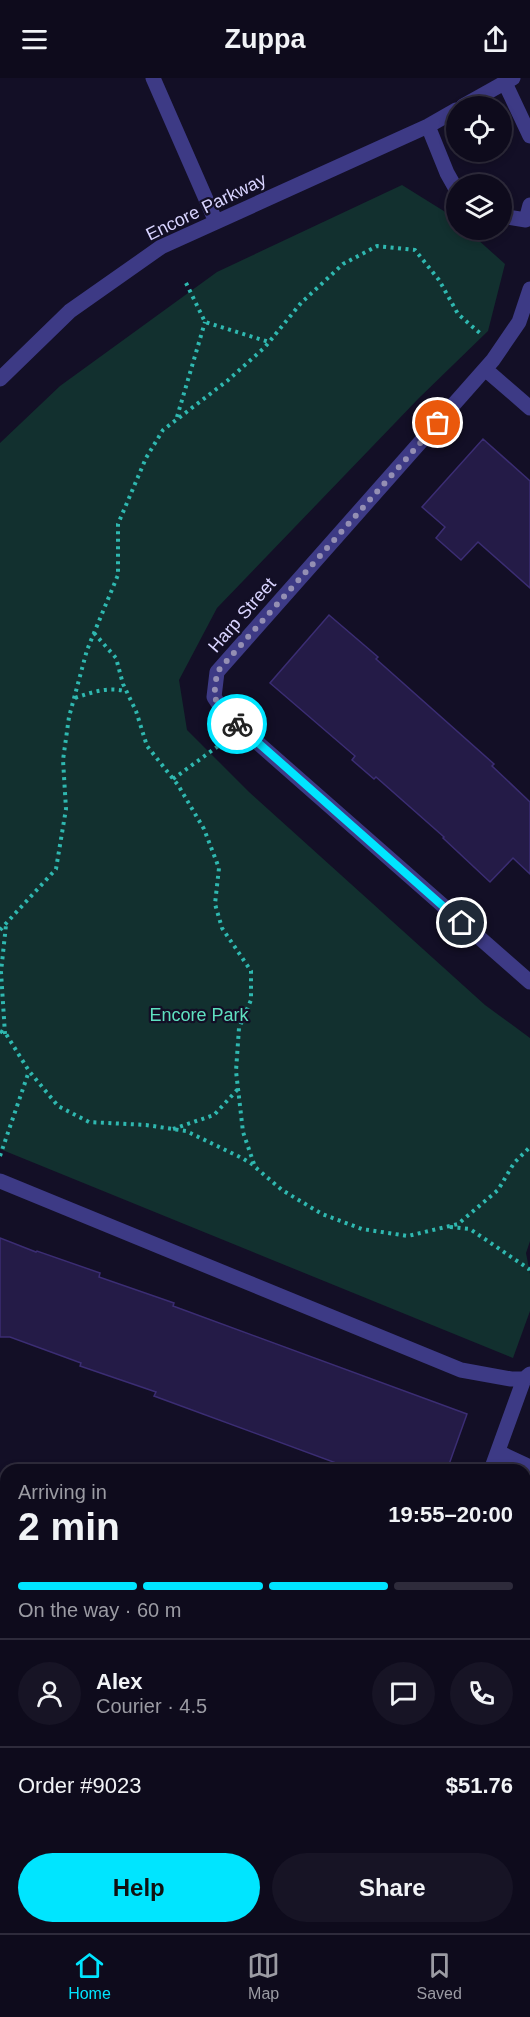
<!DOCTYPE html>
<html lang="en">
<head>
<meta charset="utf-8">
<style>
	body { margin:0; font-family:Arial,sans-serif; background:#171425; color:#f1f3f6; height:100vh; display:flex; flex-direction:column; font-size:22px; white-space:nowrap }
	* { box-sizing:border-box; margin:0 }
	p { font-size:20px; color:#9b9ba3 }
	.icon { flex:none; width:33px; height:33px; fill:none; stroke:currentColor; stroke-width:2; stroke-linecap:round; stroke-linejoin:round }
	.map { position:relative; flex:1; overflow:hidden }
	.panel { position:absolute; left:0px; top:1386px; width:531px; height:470px; display:flex; flex-direction:column; background:#0e0b1c; border-radius:18px 18px 0 0; box-shadow:0 3px 9px #0003,0 0 0 2px #2e2b3b }
	.panel>* { flex:none }
	.fabs { position:absolute; left:446px; top:18px; display:grid; gap:12px }
	.fabs a { display:grid; place-items:center; width:66px; height:66px; border-radius:50%; background:#0e0b1c; box-shadow:0 3px 9px #0003,0 0 0 2px #2e2b3b; font-size:30px }
	.pin { position:absolute; display:grid; place-items:center; width:51px; height:51px; color:#fff; margin:-26px; border:3px solid #fff; border-radius:50%; box-shadow:0 2px 6px #0007 }
	.courier { position:absolute; display:grid; place-items:center; width:60px; height:60px; margin:-30px; border:4px solid #00e5ff; border-radius:50%; background:#fff; color:#222; box-shadow:0 2px 8px #0007 }
	.headline em { font-style:normal; font-weight:700 }
	.headline div { display:flex; flex-direction:column-reverse }
	.headline { display:flex; align-items:center; justify-content:space-between; height:102px; padding:0 18px }
	h1 { font-size:39px; font-weight:700; line-height:45px }
	.bar { display:grid; grid-template-columns:repeat(4,1fr); gap:9px 6px; align-content:center; height:72px; padding:0 18px }
	.bar i { height:8px; border-radius:4px; background:#2e2b3b }
	.bar .on { background:#00e5ff }
	.bar p { grid-column:span 4 }
	.line { display:flex; align-items:center; gap:15px; padding:0 18px; border-top:2px solid #2e2b3b }
	.line div { flex:1 }
	.round { display:grid; place-items:center; flex:none; width:63px; height:63px; border-radius:32px; background:#171425 }
	.primary-button { display:flex; gap:12px; margin-top:auto; padding:12px 18px }
	.primary-button a { flex:1; height:69px; border-radius:36px; background:#00e5ff; color:#111; font-size:24px; font-weight:700; line-height:69px; text-align:center }
	.primary-button a+a { background:#171425; color:#f1f3f6 }
	header { display:flex; justify-content:space-between; align-items:center; height:78px; padding:0 18px; background:#0e0b1c; font-size:27px; font-weight:700 }
	.tab-bar { display:flex; justify-content:space-around; align-items:center; height:84px; border-top:2px solid #2e2b3b; background:#0e0b1c; font-size:16px; color:#9b9ba3 }
	.tab-bar a { display:grid; justify-items:center; gap:3px }
	.tab-bar .on { color:#00e5ff }
	.map>svg:first-child { display:block }
</style>
</head>
<body>
<header><svg class="icon" aria-label="menu" viewBox="0 0 24 24"><path d="M4 6h16M4 12h16M4 18h16"/></svg>Zuppa<svg class="icon" aria-label="share" viewBox="0 0 24 24"><path d="M12 15V3M7 8l5-5 5 5M5 13v7h14v-7"/></svg></header>
<div class="map">
<svg width="530" height="1855" viewBox="0 0 530 1855">
	<rect width="100%" height="100%" fill="#130f26"/>
	<path fill="#12302f" d="M402 107 455 140 456 152H467L505 186 488 253 419 320 217 530 179 602 187 652 249 714 485 927 530 960V1163L526 1175 530 1196V1233L513 1280 0 1071V365L60 308 217 194Z"/>
	<path fill="#241b47" stroke="#3b2d73" stroke-width="1.5" d="M483 361 530 403V510L478 464 461 482 436 460 445 449 422 429Z
		M329 537 378 579 376 581 494 686 492 688 530 724V796L513 780 490 804 443 760 444 759 376 699 374 701 352 682 355 678 270 605Z
		M0 1160 36 1174 37 1173 100 1195 99 1199 174 1225 173 1228 467 1336 447 1392H355L154 1318 156 1314 80 1288 81 1285 10 1259H0Z"/>
	<g fill="none" stroke-linecap="round" stroke-linejoin="round">
		<path stroke="#2fb8b0" stroke-width="4" stroke-dasharray="3 4.5" stroke-linecap="butt" d="M186 205 205 244 269 264
			M177 339 205 244
			M94 555 116 580 123 606 136 633 147 668 178 707 204 751 219 790 215 826 222 850 251 893V922L239 950 236 993 243 1054 255 1089 282 1112 322 1136 362 1151 408 1158 458 1146 498 1112 514 1085 530 1069
			M75 620C92 614 107 609 125 613
			M173 701 221 666
			M0 852 56 791 66 731 63 682 69 639 87 572 118 497V446L146 380 163 352 227 303 265 269 301 225 343 186 377 168 415 172 439 202 458 236 482 257
			M0 953 6 956 29 993 58 1028 89 1044 146 1047 186 1053 242 1080 255 1088
			M5 956 1 894 6 847
			M173 1051 214 1037 238 1011
			M0 1078 29 993
			M450 1149 470 1151 529 1191 530 1195
			M0 1732 6 1718"/>
		<path stroke="#3d3a85" stroke-width="15" d="M153 0 216 144
			M505 5 530 58
			M463 28 513 0
			M428 48 447 95 456 111
			M501 138 526 142 530 127
			M530 211 519 244 493 282 217 594 214 619 226 637 530 904
			M485 291 530 330
			M0 301 70 233 161 169 428 48 456 32
			M0 1103 461 1292 511 1301H524
			M498 1374 530 1389
			M491 1392 524 1301 530 1296
			M0 1579 6 1581
			M525 1782 530 1784
			M118 1855 120 1850"/>
	</g>
	<g fill="none" stroke-linecap="round" stroke-linejoin="round">
		<path stroke="#948fb3" stroke-width="6" stroke-dasharray="0 10.8" d="M237 646 226 637 214 619 217 594 438 345"/>
		<path stroke="#00e5ff" stroke-width="8" d="M237 646 462 845"/>
	</g>
	<g text-anchor="middle" stroke-width="4.5" stroke-linejoin="round" paint-order="stroke">
		<g font-size="18" fill="#d9d4ff" stroke="#130f26">
			<text transform="translate(206 129) rotate(-26)" y="6">Encore Parkway</text>
			<text transform="translate(242 537) rotate(-49)" y="6">Harp Street</text>
		</g>
		<g font-size="18" fill="#5fe0c0" stroke="#130f26">
			<text x="199" y="943">Encore Park</text>
		</g>
	</g>
</svg>
<div class="fabs">
<a><svg class="icon" aria-label="locate" viewBox="0 0 24 24"><circle cx="12" cy="12" r="6"/><path d="M12 2v4M12 18v4M2 12h4M18 12h4"/></svg></a>
<a><svg class="icon" aria-label="layers" viewBox="0 0 24 24"><path d="M12 4l9 5-9 5-9-5zM3 14l9 5 9-5"/></svg></a>
</div>
<div class="pin" style="left:438px;top:345px;background:#ea580c"><svg class="icon" aria-label="bag" viewBox="0 0 24 24"><path d="M5 8h14l-1 12H6zM9 8a3 3 0 0 1 6 0"/></svg></div>
<div class="pin" style="left:462px;top:845px;background:#1f2937"><svg class="icon" aria-label="home" viewBox="0 0 24 24"><path d="M3 11l9-7 9 7M6 9v11h12V9"/></svg></div>
<div class="courier" style="left:237px;top:646px"><svg class="icon" aria-label="bike" viewBox="0 0 24 24"><circle cx="6" cy="16" r="4"/><circle cx="18" cy="16" r="4"/><path d="M6 16l4-8h5l3 8M10 8l3 8H6M13 5h3"/></svg></div>
<section class="panel">
<div class="headline"><div><h1>2 min</h1><p>Arriving in</p></div><em>19:55–20:00</em></div>
<div class="bar"><i class="on"></i><i class="on"></i><i class="on"></i><i></i><p>On the way · 60 m</p></div>
<div class="line" style="height:108px"><a class="round"><svg class="icon" aria-label="person" viewBox="0 0 24 24"><circle cx="12" cy="8" r="4"/><path d="M4 21q1-7 8-7t8 7"/></svg></a><div><b>Alex</b><p>Courier · 4.5</p></div><a class="round"><svg class="icon" aria-label="chat" viewBox="0 0 24 24"><path d="M4 5h16v11H9l-5 4z"/></svg></a><a class="round"><svg class="icon" aria-label="phone" viewBox="0 0 24 24"><path d="M5 4h4l2 5-3 2q2 4 5 5l2-3 5 2v4C11 20 4 13 5 4z"/></svg></a></div>
<div class="line" style="height:78px"><div>Order #9023</div><b>$51.76</b></div>
<div class="primary-button"><a>Help</a><a>Share</a></div>
</section>
</div>
<nav class="tab-bar">
<a class="on"><svg class="icon" aria-label="home" viewBox="0 0 24 24"><path d="M3 11l9-7 9 7M6 9v11h12V9"/></svg>Home</a>
<a><svg class="icon" aria-label="map" viewBox="0 0 24 24"><path d="M3 6l6-2 6 2 6-2v14l-6 2-6-2-6 2zM9 4v14M15 6v14"/></svg>Map</a>
<a><svg class="icon" aria-label="saved" viewBox="0 0 24 24"><path d="M7 4h10v16l-5-4-5 4z"/></svg>Saved</a>
</nav>
</body>
</html>
